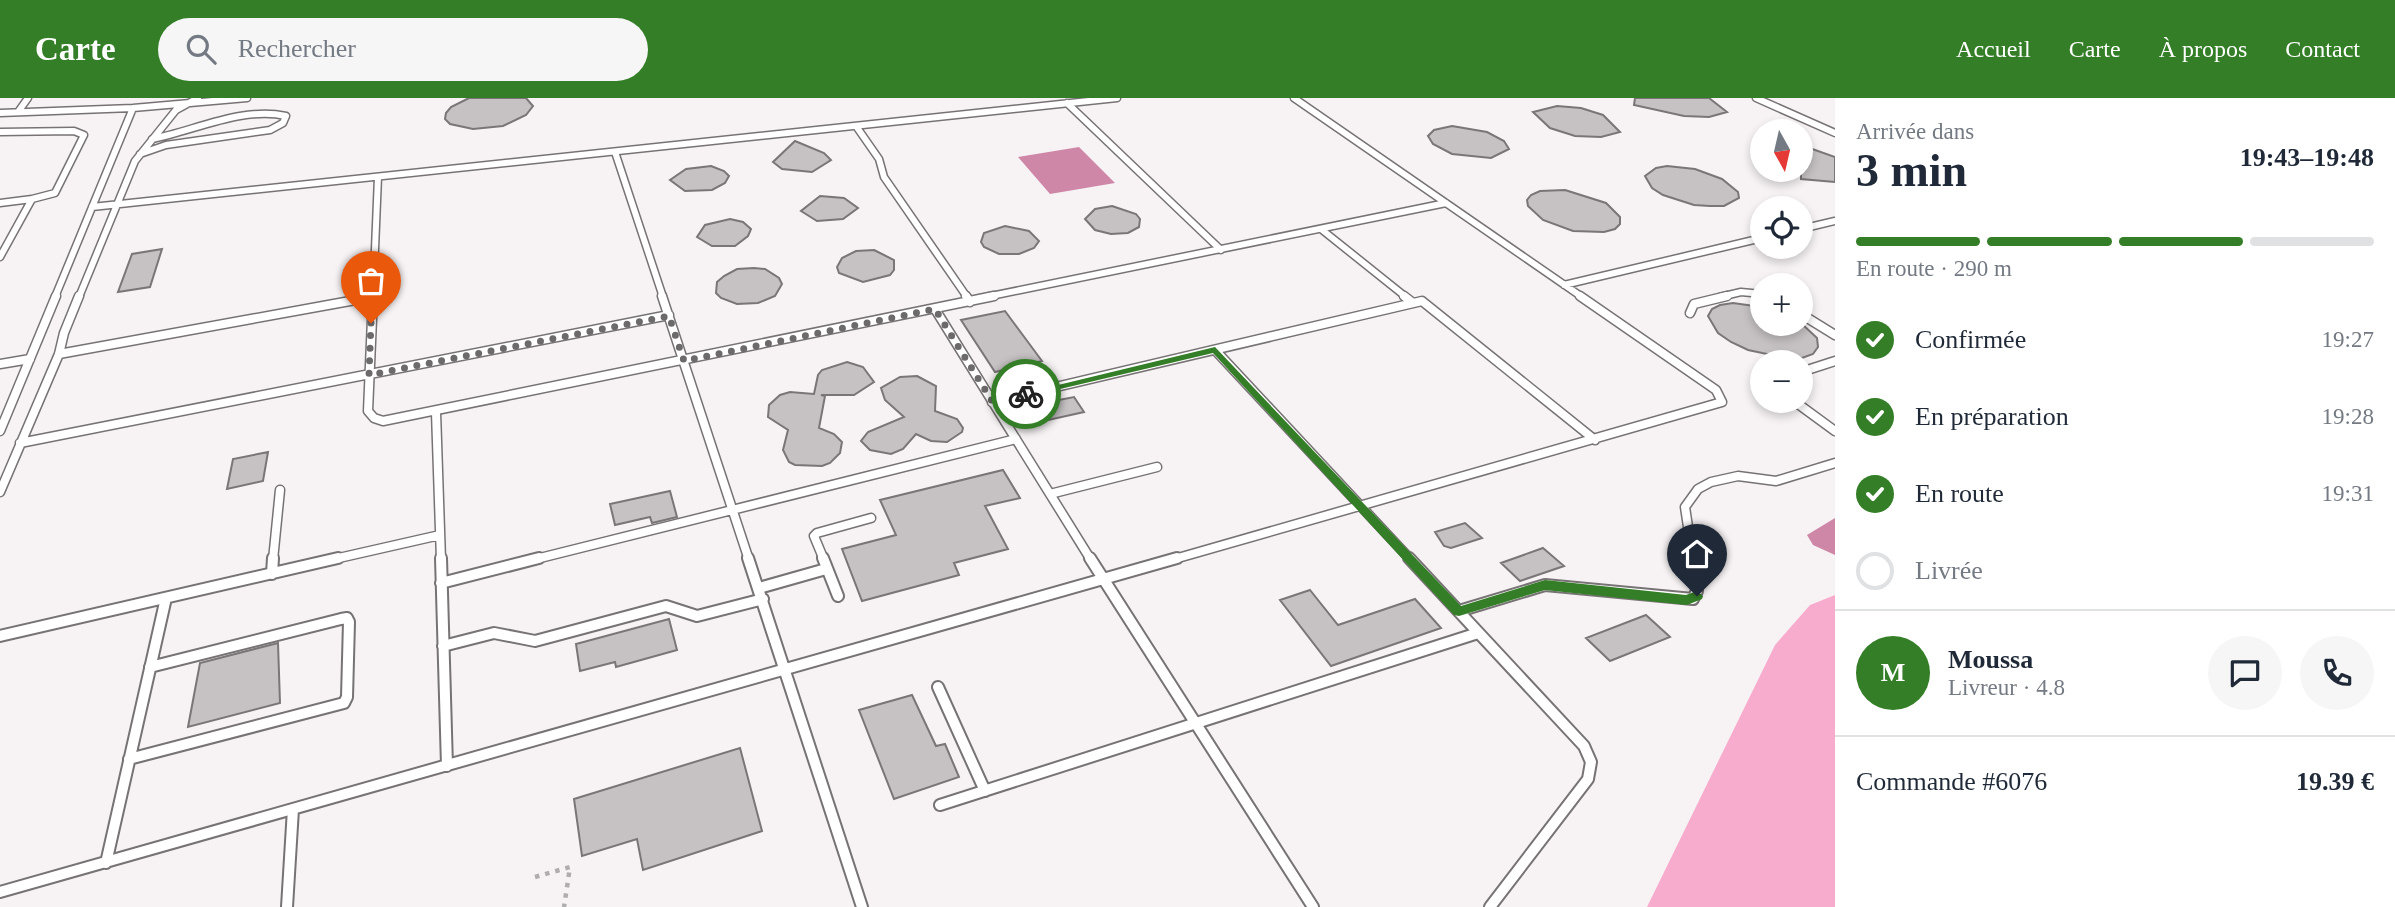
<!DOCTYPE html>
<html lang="fr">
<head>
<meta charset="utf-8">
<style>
	body { margin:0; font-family:"Times New Roman",serif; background:#f6f6f7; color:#1f2937; height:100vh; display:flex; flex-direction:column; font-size:26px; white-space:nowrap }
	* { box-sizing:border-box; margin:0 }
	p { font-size:23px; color:#747a83 }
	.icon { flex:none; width:38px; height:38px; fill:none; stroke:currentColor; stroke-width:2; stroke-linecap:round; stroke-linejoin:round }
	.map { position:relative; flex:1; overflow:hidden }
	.side { display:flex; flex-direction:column; background:#fff; width:560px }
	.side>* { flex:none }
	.needle { width:46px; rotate:172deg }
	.fabs { position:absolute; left:1750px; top:21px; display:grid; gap:14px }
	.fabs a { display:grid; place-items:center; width:63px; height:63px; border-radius:50%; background:#fff; box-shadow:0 4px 10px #0003; font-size:35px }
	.pin { position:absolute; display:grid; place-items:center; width:60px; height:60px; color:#fff; margin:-72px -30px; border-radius:50% 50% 50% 0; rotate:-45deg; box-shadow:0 0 7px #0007 }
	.pin .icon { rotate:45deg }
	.courier { position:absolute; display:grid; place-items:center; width:70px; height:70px; margin:-35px; border:5px solid #337e26; border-radius:50%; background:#fff; color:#222; box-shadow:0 2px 9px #0007 }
	.headline em { font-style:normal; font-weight:700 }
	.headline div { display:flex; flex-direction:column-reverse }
	.headline { display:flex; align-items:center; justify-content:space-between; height:119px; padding:0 21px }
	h1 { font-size:46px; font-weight:700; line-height:52px }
	.bar { display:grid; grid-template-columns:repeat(4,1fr); gap:10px 7px; align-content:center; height:84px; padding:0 21px }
	.bar i { height:9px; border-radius:5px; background:#e0e1e3 }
	.bar .current { background:#337e26 }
	.bar p { grid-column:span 4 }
	.line { display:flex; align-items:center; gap:18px; padding:0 21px; border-top:2px solid #e0e1e3 }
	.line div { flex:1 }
	.round { display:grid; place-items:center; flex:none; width:74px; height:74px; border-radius:37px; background:#f6f6f7 }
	ol { padding:0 21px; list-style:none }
	li { display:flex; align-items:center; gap:21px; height:77px }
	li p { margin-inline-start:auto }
	li .icon { padding:7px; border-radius:50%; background:#337e26; color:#fff; stroke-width:4 }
	li:last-child { color:#747a83 }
	li i { width:38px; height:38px; border:4px solid #e0e1e3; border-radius:50% }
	header { display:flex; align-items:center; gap:42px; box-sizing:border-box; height:98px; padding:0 35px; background:#337e26; color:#fff }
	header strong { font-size:33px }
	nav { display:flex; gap:38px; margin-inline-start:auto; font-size:24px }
	.search { width:490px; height:63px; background:#f6f6f7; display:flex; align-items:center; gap:18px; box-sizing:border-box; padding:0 24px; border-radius:38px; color:#747a83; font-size:26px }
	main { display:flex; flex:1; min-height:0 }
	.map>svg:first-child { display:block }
</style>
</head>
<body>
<header>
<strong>Carte</strong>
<div class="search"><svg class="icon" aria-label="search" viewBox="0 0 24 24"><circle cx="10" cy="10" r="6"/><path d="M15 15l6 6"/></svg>Rechercher</div>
<nav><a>Accueil</a><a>Carte</a><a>À propos</a><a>Contact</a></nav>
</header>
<main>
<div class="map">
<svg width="1835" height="809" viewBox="0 0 1835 809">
	<rect width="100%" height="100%" fill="#f7f3f4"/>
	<path fill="#f7accd" d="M1835 497V809H1647L1775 547 1810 507Z"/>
	<path fill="#cf87a8" d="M1079 49 1115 85 1050 96 1018 59Z
		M1835 420V457L1813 447 1807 437Z"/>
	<path fill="#c6c2c3" stroke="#7a7678" stroke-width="2" d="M469 0H526L533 8 526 17 503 28 473 31 450 26 445 21 446 15 451 9Z
		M1635 0H1709L1727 14 1709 19 1684 18 1634 7Z
		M1557 8 1581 10 1603 17 1620 34 1601 39 1575 38 1550 30 1533 14Z
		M1452 28 1487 34 1504 43 1509 51 1491 60 1452 56 1433 46 1428 38 1434 32Z
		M795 43 824 55 831 62 812 74 782 71 773 64Z
		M1801 47 1835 59V84L1801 81Z
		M711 68 724 73 729 78 725 85 712 92 685 93 670 82 686 71Z
		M1667 68 1695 71 1722 81 1738 94 1739 100 1724 108H1710L1694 107 1663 97 1652 90 1645 78 1656 70Z
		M1565 92 1606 105 1620 119V126L1615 131 1604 134 1573 133 1543 122 1528 108 1527 102 1531 97 1540 93Z
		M820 98 844 100 858 110 843 121 817 123 801 113Z
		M1112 108 1136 116 1140 121 1139 129 1128 135 1111 136 1095 132 1085 121 1095 111Z
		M730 121 743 124 751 131 748 138 735 148H712L697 139 705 127Z
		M1005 128 1029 133 1039 143 1034 150 1019 156H999L984 149 981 144 984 135Z
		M162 151 150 189 118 194 132 156Z
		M874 152 894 162V172L890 177 863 184 839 175 837 169 842 160 856 153Z
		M754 170 765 171 779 180 782 186 775 198 758 205 737 206 721 200 716 195 717 184 724 178 737 171Z
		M1733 205 1762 209V226H1802L1817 240 1818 249 1813 256 1802 260H1786L1748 252 1731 244 1718 235 1708 218 1712 211 1720 207Z
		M1005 213 1042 263 995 274 961 222Z
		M847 264 863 269 874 284 854 297H821L825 298 819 330 834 336 842 344 840 355 830 365 822 368 795 367 789 364 783 352 788 332 768 319 769 307 780 297 790 294 814 296 818 277 822 272Z
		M917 278 936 288 935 313 957 321 963 330 962 334 947 344 931 343 916 336 903 351 891 356 870 352 861 343 868 334 904 319 885 302 881 290 900 279Z
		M1074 299 1084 314 1044 323 1033 307Z
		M268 354 263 383 227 391 233 361Z
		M1003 372 1020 400 985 408 1008 451 954 465 959 477 862 503 842 451 896 437 880 402Z
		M670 393 677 419 652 425 650 419 615 427 610 406Z
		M1465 425 1482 440 1451 450 1444 448 1435 434Z
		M1543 450 1564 468 1520 483 1501 465Z
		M1310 492 1338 527 1415 501 1441 530 1331 568 1280 502Z
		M1646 517 1670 539 1610 563 1586 540Z
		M669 521 677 552 616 569 615 564 580 573 576 546Z
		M278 545 280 605 188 629 200 565Z
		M912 597 936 648 945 646 959 679 894 701 859 612Z
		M740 650 762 733 643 772 637 741 582 758 574 701Z"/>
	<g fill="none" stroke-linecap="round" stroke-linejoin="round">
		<defs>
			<path id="lane-far2" d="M1294 0 1582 199
				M1756 0 1835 35
				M1067 5 1221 152
				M18 14 28 0
				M0 15 133 10 247 0
				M856 28 879 61 884 79 967 199
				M0 34 74 33 84 37 55 95 32 101
				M615 54 663 199
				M140 56 166 47 270 32 283 25 286 18C243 8 194 33 152 41
				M0 105 32 101 0 159
				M92 109 1117 0
				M1321 131 1406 199
				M1801 131 1835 123
				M1564 187 1762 140
				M55 199 133 10
				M79 199 135 63 176 12 198 0
				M373 199 378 79
				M986 199 1446 105
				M1720 199 1741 194 1762 196"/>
			<path id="lane-far1" d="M373 198 368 313 374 320 383 323 994 198
				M662 198 749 462
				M966 198 970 204
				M1404 198 1413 205
				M935 211 1091 462
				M1690 215 1694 206 1727 198
				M1801 216 1835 237
				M1215 252 1411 462
				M59 256 372 199
				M0 266 30 261
				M1801 274 1835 263
				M1794 303 1835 333
				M992 304 1422 203 1595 342
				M436 314 441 462
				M0 333 56 198
				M20 345 669 217
				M0 394 59 256 64 235 79 198
				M1050 396 1157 369
				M273 462 280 392
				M330 462 440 437
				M532 462 1016 341
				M824 462 814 438 817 435 871 420
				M1171 462 1722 304 1716 292 1580 198
				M1693 462 1685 409 1698 391 1711 384 1738 378 1776 383 1835 365"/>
			<path id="lane" d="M441 460 447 668
				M748 460 862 809
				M823 460 838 498
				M1090 460 1313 809
				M1409 460 1584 648 1591 664 1588 681 1490 809
				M272 476 273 460
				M441 485 539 460
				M759 490 826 471
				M1459 513 1545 487 1693 501 1697 493 1692 460
				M0 538 338 460
				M443 548 494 535 535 543 666 508 697 518 763 501
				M938 589 985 693
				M129 661 344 605 347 599 349 524 347 520 341 521 150 569
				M940 707 1478 535
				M106 765 166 500
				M0 794 1177 460
				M287 809 293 711"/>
		</defs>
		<use href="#lane-far2" stroke="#777374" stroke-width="9"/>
		<use href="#lane-far1" stroke="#777374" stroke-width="11"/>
		<use href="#lane" stroke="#777374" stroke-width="14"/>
		<path stroke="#b0adae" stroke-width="4.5" stroke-dasharray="4.5 6" stroke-linecap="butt" d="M535 779 570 769 564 809"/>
		<use href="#lane-far2" stroke="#fff" stroke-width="6"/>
		<use href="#lane-far1" stroke="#fff" stroke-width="8"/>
		<use href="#lane" stroke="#fff" stroke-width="10"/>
	</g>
	<path fill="#337e26" d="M1215 249 1461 508 1545 482 1686 497 1697 493 1703 498 1702 501 1687 507 1545 492 1459 518 1454 517 1213 255 1026 299 1021 296Z"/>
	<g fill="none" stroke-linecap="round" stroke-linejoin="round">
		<path stroke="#6d6a6c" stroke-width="7" stroke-dasharray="0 12.6" d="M371 225 369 277 669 218 684 263 935 211 992 303 1026 296"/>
	</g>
</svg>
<div class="fabs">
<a><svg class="needle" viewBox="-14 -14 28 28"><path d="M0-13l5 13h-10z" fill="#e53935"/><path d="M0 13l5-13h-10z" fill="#747a83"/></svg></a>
<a><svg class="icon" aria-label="locate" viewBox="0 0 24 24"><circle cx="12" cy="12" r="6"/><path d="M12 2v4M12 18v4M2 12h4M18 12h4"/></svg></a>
<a>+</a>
<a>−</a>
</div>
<div class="pin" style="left:371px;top:225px;background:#ea580c"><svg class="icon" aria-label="bag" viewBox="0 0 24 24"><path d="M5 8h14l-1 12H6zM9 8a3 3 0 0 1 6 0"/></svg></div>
<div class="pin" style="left:1697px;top:498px;background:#1f2937"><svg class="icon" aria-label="home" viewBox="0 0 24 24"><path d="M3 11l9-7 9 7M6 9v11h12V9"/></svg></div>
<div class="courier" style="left:1026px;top:296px"><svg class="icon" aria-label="bike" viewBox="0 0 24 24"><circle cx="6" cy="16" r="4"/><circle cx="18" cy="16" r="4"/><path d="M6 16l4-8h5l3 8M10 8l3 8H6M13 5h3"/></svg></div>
</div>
<section class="side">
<div class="headline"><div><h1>3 min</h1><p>Arrivée dans</p></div><em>19:43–19:48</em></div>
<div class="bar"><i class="current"></i><i class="current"></i><i class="current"></i><i></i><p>En route · 290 m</p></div>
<ol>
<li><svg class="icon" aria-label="check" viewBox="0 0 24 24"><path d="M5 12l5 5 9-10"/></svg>Confirmée<p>19:27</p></li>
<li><svg class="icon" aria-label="check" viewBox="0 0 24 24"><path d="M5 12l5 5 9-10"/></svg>En préparation<p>19:28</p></li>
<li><svg class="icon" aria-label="check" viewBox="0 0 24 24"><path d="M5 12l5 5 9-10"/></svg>En route<p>19:31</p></li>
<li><i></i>Livrée</li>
</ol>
<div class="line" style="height:126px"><b class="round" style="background:#337e26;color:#fff">M</b><div><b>Moussa</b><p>Livreur · 4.8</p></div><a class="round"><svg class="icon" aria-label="chat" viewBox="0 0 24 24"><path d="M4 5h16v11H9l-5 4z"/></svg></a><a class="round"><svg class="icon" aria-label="phone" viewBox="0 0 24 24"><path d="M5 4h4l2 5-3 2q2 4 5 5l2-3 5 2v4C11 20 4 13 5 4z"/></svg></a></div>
<div class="line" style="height:91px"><div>Commande #6076</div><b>19.39 €</b></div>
</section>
</main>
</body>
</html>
